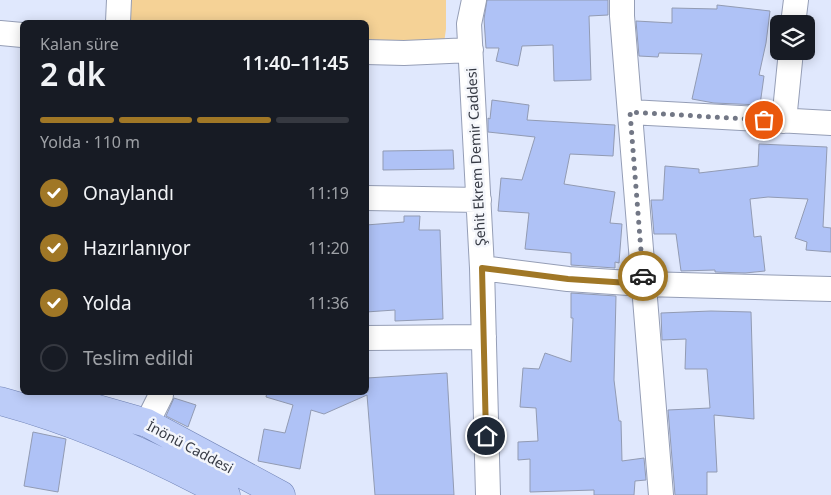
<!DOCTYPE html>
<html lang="tr">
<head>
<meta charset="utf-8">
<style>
	body { margin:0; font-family:"Noto Sans",sans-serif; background:#242831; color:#f1f3f6; height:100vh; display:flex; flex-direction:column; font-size:19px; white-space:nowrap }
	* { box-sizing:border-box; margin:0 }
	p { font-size:16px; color:#9ea1a6 }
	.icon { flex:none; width:28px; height:28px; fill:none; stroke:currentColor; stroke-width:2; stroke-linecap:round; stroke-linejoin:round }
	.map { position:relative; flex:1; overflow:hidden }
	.side { position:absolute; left:20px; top:20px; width:349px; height:375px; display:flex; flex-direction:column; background:#171b24; border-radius:8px; box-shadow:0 2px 12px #0003 }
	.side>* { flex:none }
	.controls { position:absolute; left:770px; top:15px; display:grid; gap:10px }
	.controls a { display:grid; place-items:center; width:45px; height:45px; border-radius:8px; background:#171b24; box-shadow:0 2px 12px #0003; font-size:25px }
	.pin { position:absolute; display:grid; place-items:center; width:42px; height:42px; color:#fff; margin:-21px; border:2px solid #fff; border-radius:50%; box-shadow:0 1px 5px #0007 }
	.courier { position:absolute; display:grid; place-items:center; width:50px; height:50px; margin:-25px; border:4px solid #a07726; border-radius:50%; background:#fff; color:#222; box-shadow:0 1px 6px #0007 }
	.headline em { font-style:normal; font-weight:600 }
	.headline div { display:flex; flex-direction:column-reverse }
	.headline { display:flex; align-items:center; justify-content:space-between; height:85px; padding:0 20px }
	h1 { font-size:32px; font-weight:600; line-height:38px }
	.bar { display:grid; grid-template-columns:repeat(4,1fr); gap:8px 5px; align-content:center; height:60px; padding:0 20px }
	.bar i { height:6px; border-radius:4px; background:#363941 }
	.bar .active { background:#a07726 }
	.bar p { grid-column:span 4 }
	ol { padding:0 20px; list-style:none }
	li { display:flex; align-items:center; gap:15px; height:55px }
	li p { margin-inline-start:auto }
	li .icon { padding:5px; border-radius:50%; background:#a07726; color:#fff; stroke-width:4 }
	li:last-child { color:#9ea1a6 }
	li i { width:28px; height:28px; border:2px solid #363941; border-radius:50% }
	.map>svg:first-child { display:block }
</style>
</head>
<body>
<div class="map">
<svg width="831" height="495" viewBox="0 0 831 495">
	<rect width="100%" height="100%" fill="#e0e8fd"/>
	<path fill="#f5d296" d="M128 0H446V29L444 43 366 40V22H126Z"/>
	<path fill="#afc2f6" stroke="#929bb3" d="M487 0H608V15L589 16 591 80 554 81 553 45 522 46 518 66 496 61 499 48H486L484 19Z
		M717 5 770 11 766 43 759 75 764 76 760 105 714 103 692 99 702 54 659 53 658 57 639 56 636 21 672 23V8L717 9Z
		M492 100 529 105 527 120 615 125 613 156 570 154 564 184 615 192 610 223 622 224 619 263 615 262V268L571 265V253L525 249 529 213 498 211 501 178 522 180 535 137 488 132V118L490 119Z
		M759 144 827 147 823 227 831 228V252L806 250 807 242 795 238 808 199 768 197 750 199 754 237 761 236 765 271 745 273 715 272V270L681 271 676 234H654L651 200H663L665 166 699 169V173L758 166Z
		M453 150 454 169 383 170V151Z
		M404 216H420L419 230H440L443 319 395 321V310L366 312V225L404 222Z
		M571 293 616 296 614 380 619 421H621L622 461 644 458 646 480 635 481 634 495H594V490L530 492V459L518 460V442L538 441 536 408 520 407 523 368 539 369 545 353 571 362 573 318H571Z
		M711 311 751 312 754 419 714 415 717 472H707V495H675L668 410 710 408 707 369H685L686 339 662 340 661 313Z
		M447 373 454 495H375L367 395 324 414 311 410 300 469 258 461 264 429 285 433 293 405 266 397 267 392H368L367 378Z
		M174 398 196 405 188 427 166 416Z
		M33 432 66 439 58 492 24 486Z"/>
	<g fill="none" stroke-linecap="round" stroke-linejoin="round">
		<defs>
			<path id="minor" d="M474 0 469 24 482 268 488 495
				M622 0V16L661 495
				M118 22 119 0
				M793 24 796 0
				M0 33 22 35
				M366 52 404 53 471 50
				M630 112 831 123
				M784 121 791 51
				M366 198 479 200
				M482 268 568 279 644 284 831 289
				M366 338 484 337
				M147 423 161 395V392"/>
			<path id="major" d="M38 392 147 423 281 495
				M0 401C79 422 154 456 226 495"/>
		</defs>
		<use href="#minor" stroke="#959eb6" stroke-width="26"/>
		<use href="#major" stroke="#7083b6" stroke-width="29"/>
		<use href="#minor" stroke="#fff" stroke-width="24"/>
		<use href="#major" stroke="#bcccf8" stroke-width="28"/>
	</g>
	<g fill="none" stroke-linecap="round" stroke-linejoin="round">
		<path stroke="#727785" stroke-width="5" stroke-dasharray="0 9" d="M643 276 630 112 764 120"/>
		<path stroke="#a07726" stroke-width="6" d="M486 436 482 268 568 279 644 284 643 276"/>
	</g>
	<g text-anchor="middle" stroke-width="5" stroke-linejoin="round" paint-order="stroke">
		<g font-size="14" fill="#363a44" stroke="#f4f6fb">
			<text transform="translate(476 157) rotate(-93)" y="5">Şehit Ekrem Demir Caddesi</text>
			<text transform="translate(190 447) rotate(28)" y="5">İnönü Caddesi</text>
		</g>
	</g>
</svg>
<div class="controls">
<a><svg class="icon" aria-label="layers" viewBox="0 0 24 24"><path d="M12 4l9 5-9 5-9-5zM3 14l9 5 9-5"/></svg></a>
</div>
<div class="pin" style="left:764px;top:120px;background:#ea580c"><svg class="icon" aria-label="bag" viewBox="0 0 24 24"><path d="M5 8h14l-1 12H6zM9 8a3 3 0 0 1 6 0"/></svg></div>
<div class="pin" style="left:486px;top:436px;background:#1f2937"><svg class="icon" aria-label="home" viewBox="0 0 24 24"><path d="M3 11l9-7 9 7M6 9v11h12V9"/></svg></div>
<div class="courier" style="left:643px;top:276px"><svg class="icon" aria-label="car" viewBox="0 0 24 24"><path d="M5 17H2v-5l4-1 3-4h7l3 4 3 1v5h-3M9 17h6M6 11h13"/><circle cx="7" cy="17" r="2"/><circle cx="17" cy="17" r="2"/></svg></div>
<section class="side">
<div class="headline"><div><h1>2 dk</h1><p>Kalan süre</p></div><em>11:40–11:45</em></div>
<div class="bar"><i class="active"></i><i class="active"></i><i class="active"></i><i></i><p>Yolda · 110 m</p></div>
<ol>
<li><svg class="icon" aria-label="check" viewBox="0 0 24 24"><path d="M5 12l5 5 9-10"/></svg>Onaylandı<p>11:19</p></li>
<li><svg class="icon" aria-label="check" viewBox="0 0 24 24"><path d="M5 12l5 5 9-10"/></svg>Hazırlanıyor<p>11:20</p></li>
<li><svg class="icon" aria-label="check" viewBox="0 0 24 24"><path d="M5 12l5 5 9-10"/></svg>Yolda<p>11:36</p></li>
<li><i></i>Teslim edildi</li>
</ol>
</section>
</div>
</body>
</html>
